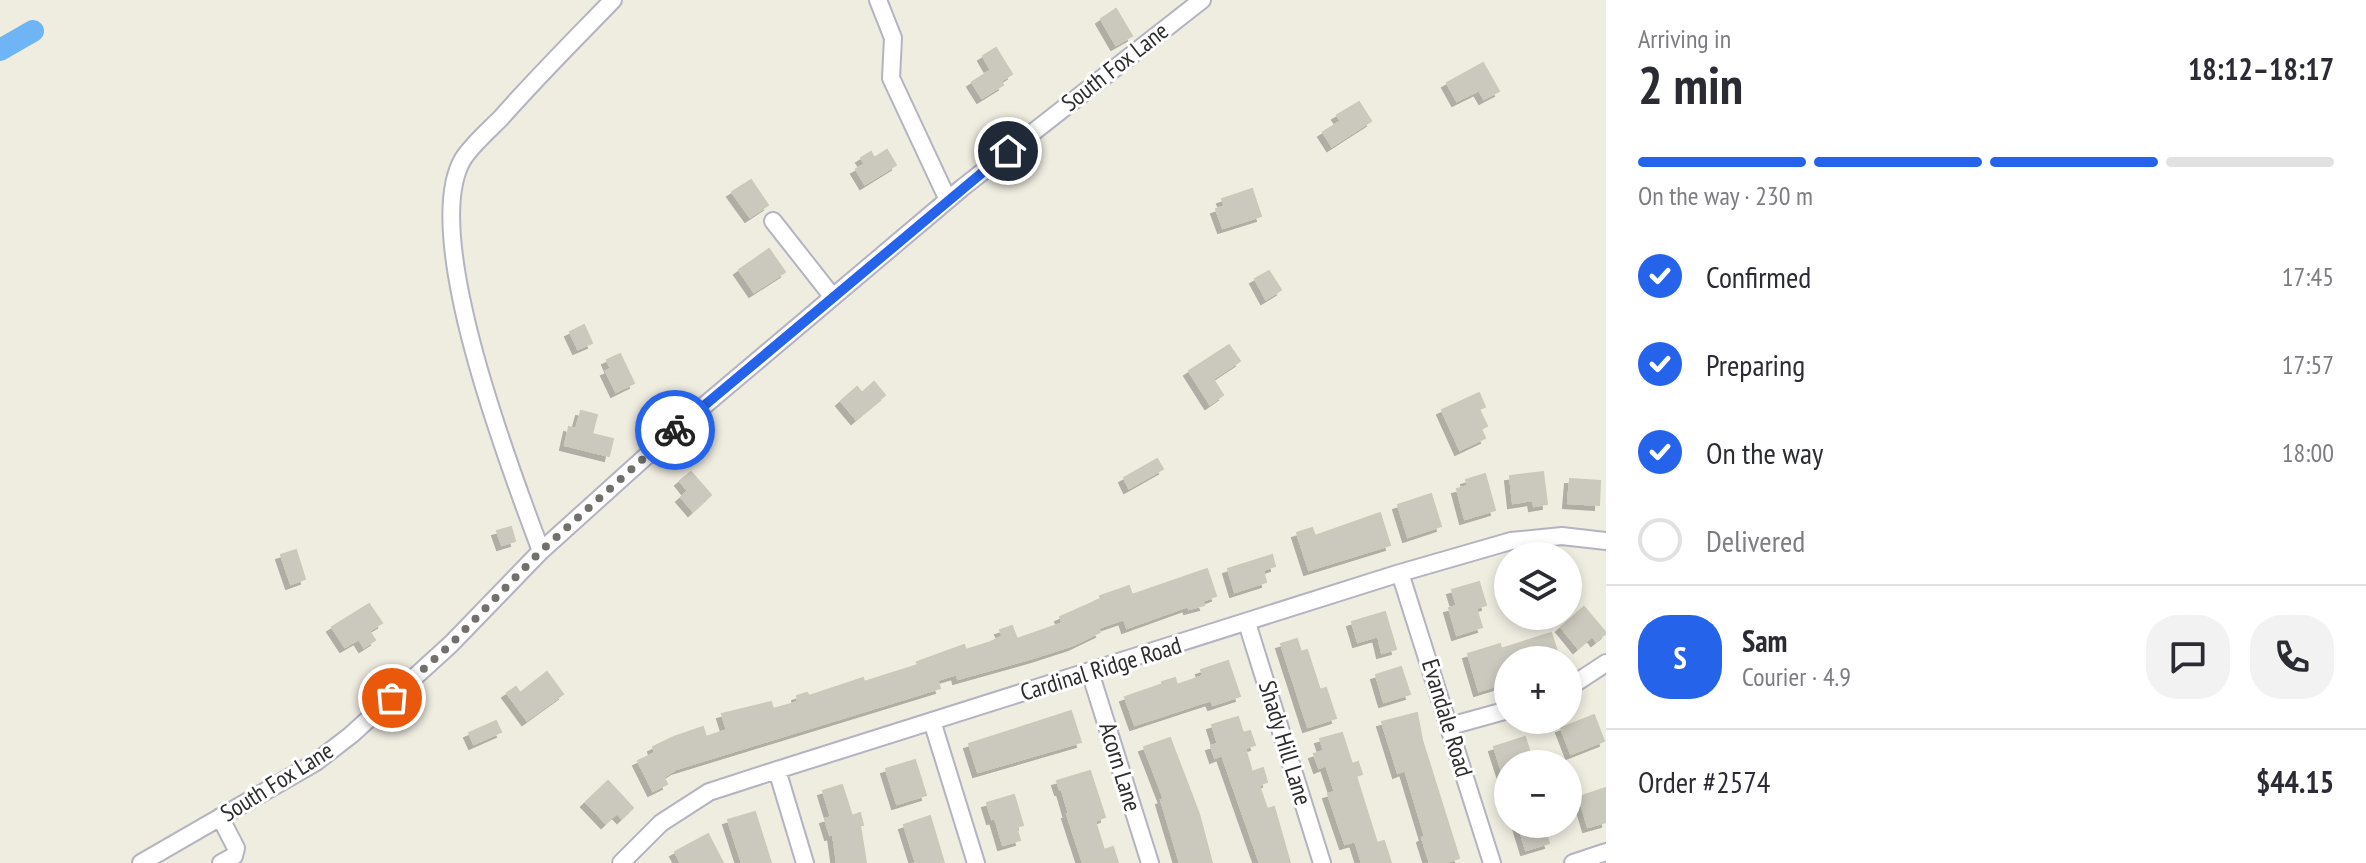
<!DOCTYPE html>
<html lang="en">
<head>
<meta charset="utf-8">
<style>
	body { margin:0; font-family:"PT Sans Narrow",sans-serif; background:#f2f2f3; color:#2b2b33; height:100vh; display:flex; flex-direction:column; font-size:30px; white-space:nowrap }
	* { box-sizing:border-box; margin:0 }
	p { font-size:26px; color:#7c7c81 }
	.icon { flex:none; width:44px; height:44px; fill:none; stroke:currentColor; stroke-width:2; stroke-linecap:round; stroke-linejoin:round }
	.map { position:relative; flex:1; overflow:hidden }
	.details { display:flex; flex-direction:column; background:#fff; width:760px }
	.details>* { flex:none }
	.buttons { position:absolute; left:1494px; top:542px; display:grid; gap:16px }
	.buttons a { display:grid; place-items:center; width:88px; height:88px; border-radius:50%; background:#fff; box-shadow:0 4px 12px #0003; font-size:40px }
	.pin { position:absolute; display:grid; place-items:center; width:68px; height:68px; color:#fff; margin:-34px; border:4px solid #fff; border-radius:50%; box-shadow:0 2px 8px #0007 }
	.courier { position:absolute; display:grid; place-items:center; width:80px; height:80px; margin:-40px; border:6px solid #2563eb; border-radius:50%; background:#fff; color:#222; box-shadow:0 2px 10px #0007 }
	.summary em { font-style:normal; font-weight:700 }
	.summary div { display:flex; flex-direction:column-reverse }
	.summary { display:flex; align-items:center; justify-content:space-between; height:136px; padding:0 32px }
	h1 { font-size:52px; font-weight:700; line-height:60px }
	.bar { display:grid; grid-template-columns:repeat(4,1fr); gap:12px 8px; align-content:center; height:96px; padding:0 32px }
	.bar i { height:10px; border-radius:6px; background:#e1e1e2 }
	.bar .on { background:#2563eb }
	.bar p { grid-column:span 4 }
	.line { display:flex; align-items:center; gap:20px; padding:0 32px; border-top:2px solid #e1e1e2 }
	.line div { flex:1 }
	.round { display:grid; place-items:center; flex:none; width:84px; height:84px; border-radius:32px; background:#f2f2f3 }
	ol { padding:0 32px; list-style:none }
	li { display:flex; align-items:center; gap:24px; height:88px }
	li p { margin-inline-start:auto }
	li .icon { padding:8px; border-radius:50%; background:#2563eb; color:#fff; stroke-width:4 }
	li:last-child { color:#7c7c81 }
	li i { width:44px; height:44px; border:4px solid #e1e1e2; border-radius:50% }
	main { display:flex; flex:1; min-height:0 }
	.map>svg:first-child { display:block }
</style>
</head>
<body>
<main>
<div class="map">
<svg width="1606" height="863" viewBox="0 0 1606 863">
	<defs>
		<filter id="shadow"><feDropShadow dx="-5" dy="5" stdDeviation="0" flood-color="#0004"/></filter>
	</defs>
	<rect width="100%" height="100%" fill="#efece0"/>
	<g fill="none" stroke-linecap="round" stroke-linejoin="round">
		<path stroke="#6fb4f4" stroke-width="22" d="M0 50 33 31"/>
	</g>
	<path fill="#cbc9be" stroke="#cbc9b9" stroke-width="2" filter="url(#shadow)" d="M1116 9 1132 36 1116 45 1101 19Z
		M996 48 1012 74 1001 81 1003 85 982 98 972 82 991 70 983 56Z
		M1483 63 1499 91 1484 99 1479 90 1457 101 1447 83Z
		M1359 102 1371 121 1332 146 1323 132 1341 121 1337 115Z
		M887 150 896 165 865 184 856 169 865 164 861 158 871 152 874 158Z
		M751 180 768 205 750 217 732 192Z
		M1252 189 1261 216 1223 228 1216 209 1225 206 1222 199Z
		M769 249 785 272 754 292 739 270Z
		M1269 271 1281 290 1266 299 1255 279Z
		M584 325 592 343 578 349 570 332Z
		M1229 345 1240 361 1213 379 1223 395 1210 404 1189 371Z
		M620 354 634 383 616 392 606 371 611 369 607 360Z
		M874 382 885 395 856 419 841 401 857 387 862 393Z
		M1479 393 1485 407 1479 409 1487 426 1481 429 1485 438 1460 450 1442 410Z
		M581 411 597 415 592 434 613 439 609 456 565 445 569 427 576 429Z
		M1157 459 1163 469 1129 488 1124 478Z
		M691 472 711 495 693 511 681 497 688 491 680 481Z
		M1543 472 1547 504 1534 506 1533 500 1513 503 1510 476Z
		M1485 474 1495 510 1465 519 1457 489 1468 486 1466 480Z
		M1570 479 1600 481 1599 505 1568 503Z
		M1431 494 1441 526 1408 537 1398 505Z
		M1380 513 1390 545 1309 570 1297 533 1312 528 1315 536Z
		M511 527 515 541 502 545 497 531Z
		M296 550 305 579 291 584 281 555Z
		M1272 555 1275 566 1263 570 1266 582 1235 592 1228 569Z
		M1207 569 1216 596 1202 601 1204 605 1189 609 1188 606 1127 628 1124 619 1098 628 1100 632 1073 645 1036 657 958 679 957 674 937 680 940 688 676 769 664 777 667 784 653 791 638 761 655 753 653 747 674 737 703 727 706 737 727 730 722 714 771 702 773 709 798 702 797 696 807 693 809 696 863 678 864 682 918 665 917 662 964 645 966 650 991 642 1003 636 1000 630 1012 626 1017 639 1063 623 1060 617 1101 599 1100 596 1129 586 1132 595Z
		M1479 582 1486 605 1476 608 1482 627 1457 635 1449 608 1457 606 1452 590Z
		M369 604 382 623 369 631 375 640 364 647 359 639 345 647 332 627Z
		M1584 607 1606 633 1596 641 1592 636 1578 648 1561 627Z
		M1385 612 1396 649 1382 653 1378 636 1358 642 1352 622Z
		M1551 633 1560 660H1504L1508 682 1479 691 1468 654 1500 644 1501 649Z
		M1297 639 1301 652 1307 650 1320 690 1326 688 1336 718 1308 727 1281 644Z
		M1228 661 1240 696 1213 705 1211 700 1135 725 1125 697 1163 684 1162 682 1175 678 1177 685 1203 676 1201 670Z
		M1401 667 1410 694 1384 702 1376 675Z
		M547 672 563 694 527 720 507 693 516 687 520 693Z
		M1071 711 1081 742 978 772 969 744Z
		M1417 713 1422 740 1459 858 1443 863H1430L1422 838 1425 836 1405 770 1398 773 1382 722Z
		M1594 715 1604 741 1571 754 1561 728Z
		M1238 717 1243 733 1250 731 1255 745 1245 748 1252 772 1263 768 1267 782 1259 785 1267 809 1274 807 1290 863H1260L1222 755 1215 758 1211 746 1218 744 1212 725Z
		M496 721 501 732 474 744 469 733Z
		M1342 733 1352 764 1358 762 1362 774 1356 776 1377 843 1384 841 1391 863H1362L1355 841 1345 844 1328 794 1335 792 1326 765 1319 768 1314 754 1324 751 1320 739Z
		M1525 737 1531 756 1526 758 1528 764H1508V784H1506L1494 747Z
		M1170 738 1199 814 1212 863H1180L1177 853 1161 800 1164 799 1144 747Z
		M915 760 926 795 897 804 886 769Z
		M1090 771 1105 817 1095 821 1104 850 1113 847 1118 863H1083L1067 814H1069L1062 790H1060L1057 781Z
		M608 781 633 808 622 818 617 813 606 823 586 802Z
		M842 785 852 816 860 813 863 825H860L866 863H837L833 834 830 835 825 819 831 817 823 791Z
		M1606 788V822L1588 827 1579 797Z
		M1014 795 1023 825 1016 827 1020 840 1003 845 995 818 992 819 987 803Z
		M755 812 771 863H742L728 820Z
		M930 816 944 863H916L904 825Z
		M1518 824H1543L1549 843 1526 850Z
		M708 834 723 863H681L675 852Z"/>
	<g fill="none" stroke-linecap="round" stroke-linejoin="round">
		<defs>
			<path id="minor" d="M878 0 893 38 891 78 948 200
				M773 221 832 296
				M541 551C511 471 419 233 463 159 472 145 488 131 500 119 536 78 575 39 613 0
				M1400 573 1492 863
				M1247 623 1322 863
				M1090 672 1150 863
				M1568 688 1606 663
				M932 721 976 863
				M1450 726 1508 710
				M777 770 805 863
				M220 817 236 848 234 856 221 863
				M141 863 316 762 351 735 451 644 541 551 673 432 962 188 1202 0
				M621 863 661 823 709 792 777 770 1400 573 1511 541 1562 536 1606 541
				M1573 863 1606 852"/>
		</defs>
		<use href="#minor" stroke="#b3b3c1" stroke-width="20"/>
		<use href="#minor" stroke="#fff" stroke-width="16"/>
	</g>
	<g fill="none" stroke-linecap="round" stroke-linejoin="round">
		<path stroke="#71706c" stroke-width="8" stroke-dasharray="0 14.4" d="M392 698 451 644 541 551 675 430"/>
		<path stroke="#2563eb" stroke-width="10" d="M675 430 1008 151"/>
	</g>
	<g text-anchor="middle" stroke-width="6" stroke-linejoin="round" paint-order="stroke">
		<g font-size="24" fill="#2d2d2d" stroke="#fff">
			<text transform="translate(1115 67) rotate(-38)" y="8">South Fox Lane</text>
			<text transform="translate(1101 669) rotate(-17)" y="8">Cardinal Ridge Road</text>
			<text transform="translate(1447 718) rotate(73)" y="8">Evandale Road</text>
			<text transform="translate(1285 743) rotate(73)" y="8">Shady Hill Lane</text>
			<text transform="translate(1120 767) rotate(73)" y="8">Acorn Lane</text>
			<text transform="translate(277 782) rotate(-32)" y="8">South Fox Lane</text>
		</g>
	</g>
</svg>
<div class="buttons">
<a><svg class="icon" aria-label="layers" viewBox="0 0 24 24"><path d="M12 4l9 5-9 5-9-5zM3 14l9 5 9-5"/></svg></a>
<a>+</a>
<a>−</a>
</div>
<div class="pin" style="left:392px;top:698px;background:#ea580c"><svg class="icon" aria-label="bag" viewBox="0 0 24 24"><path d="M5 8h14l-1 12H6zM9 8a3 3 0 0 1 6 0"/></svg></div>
<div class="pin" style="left:1008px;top:151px;background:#1f2937"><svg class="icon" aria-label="home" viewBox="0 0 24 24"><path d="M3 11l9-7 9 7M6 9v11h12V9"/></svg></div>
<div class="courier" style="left:675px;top:430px"><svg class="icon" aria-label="bike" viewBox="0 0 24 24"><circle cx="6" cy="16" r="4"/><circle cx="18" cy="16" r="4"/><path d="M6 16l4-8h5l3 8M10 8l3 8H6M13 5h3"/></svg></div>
</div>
<section class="details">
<div class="summary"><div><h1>2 min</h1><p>Arriving in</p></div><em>18:12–18:17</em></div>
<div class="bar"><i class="on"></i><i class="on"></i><i class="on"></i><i></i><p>On the way · 230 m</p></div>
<ol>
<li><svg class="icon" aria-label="check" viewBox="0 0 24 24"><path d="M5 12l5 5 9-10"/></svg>Confirmed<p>17:45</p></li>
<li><svg class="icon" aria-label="check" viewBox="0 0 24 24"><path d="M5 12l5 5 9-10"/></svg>Preparing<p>17:57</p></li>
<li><svg class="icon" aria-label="check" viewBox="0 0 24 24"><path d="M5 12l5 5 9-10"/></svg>On the way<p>18:00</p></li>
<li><i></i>Delivered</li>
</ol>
<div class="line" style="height:144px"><b class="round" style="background:#2563eb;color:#fff">S</b><div><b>Sam</b><p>Courier · 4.9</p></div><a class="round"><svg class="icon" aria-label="chat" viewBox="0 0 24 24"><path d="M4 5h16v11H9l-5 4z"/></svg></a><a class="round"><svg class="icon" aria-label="phone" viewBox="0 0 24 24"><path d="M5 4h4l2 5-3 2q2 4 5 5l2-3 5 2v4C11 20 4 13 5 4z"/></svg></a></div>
<div class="line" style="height:104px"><div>Order #2574</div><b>$44.15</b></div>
</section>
</main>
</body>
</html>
